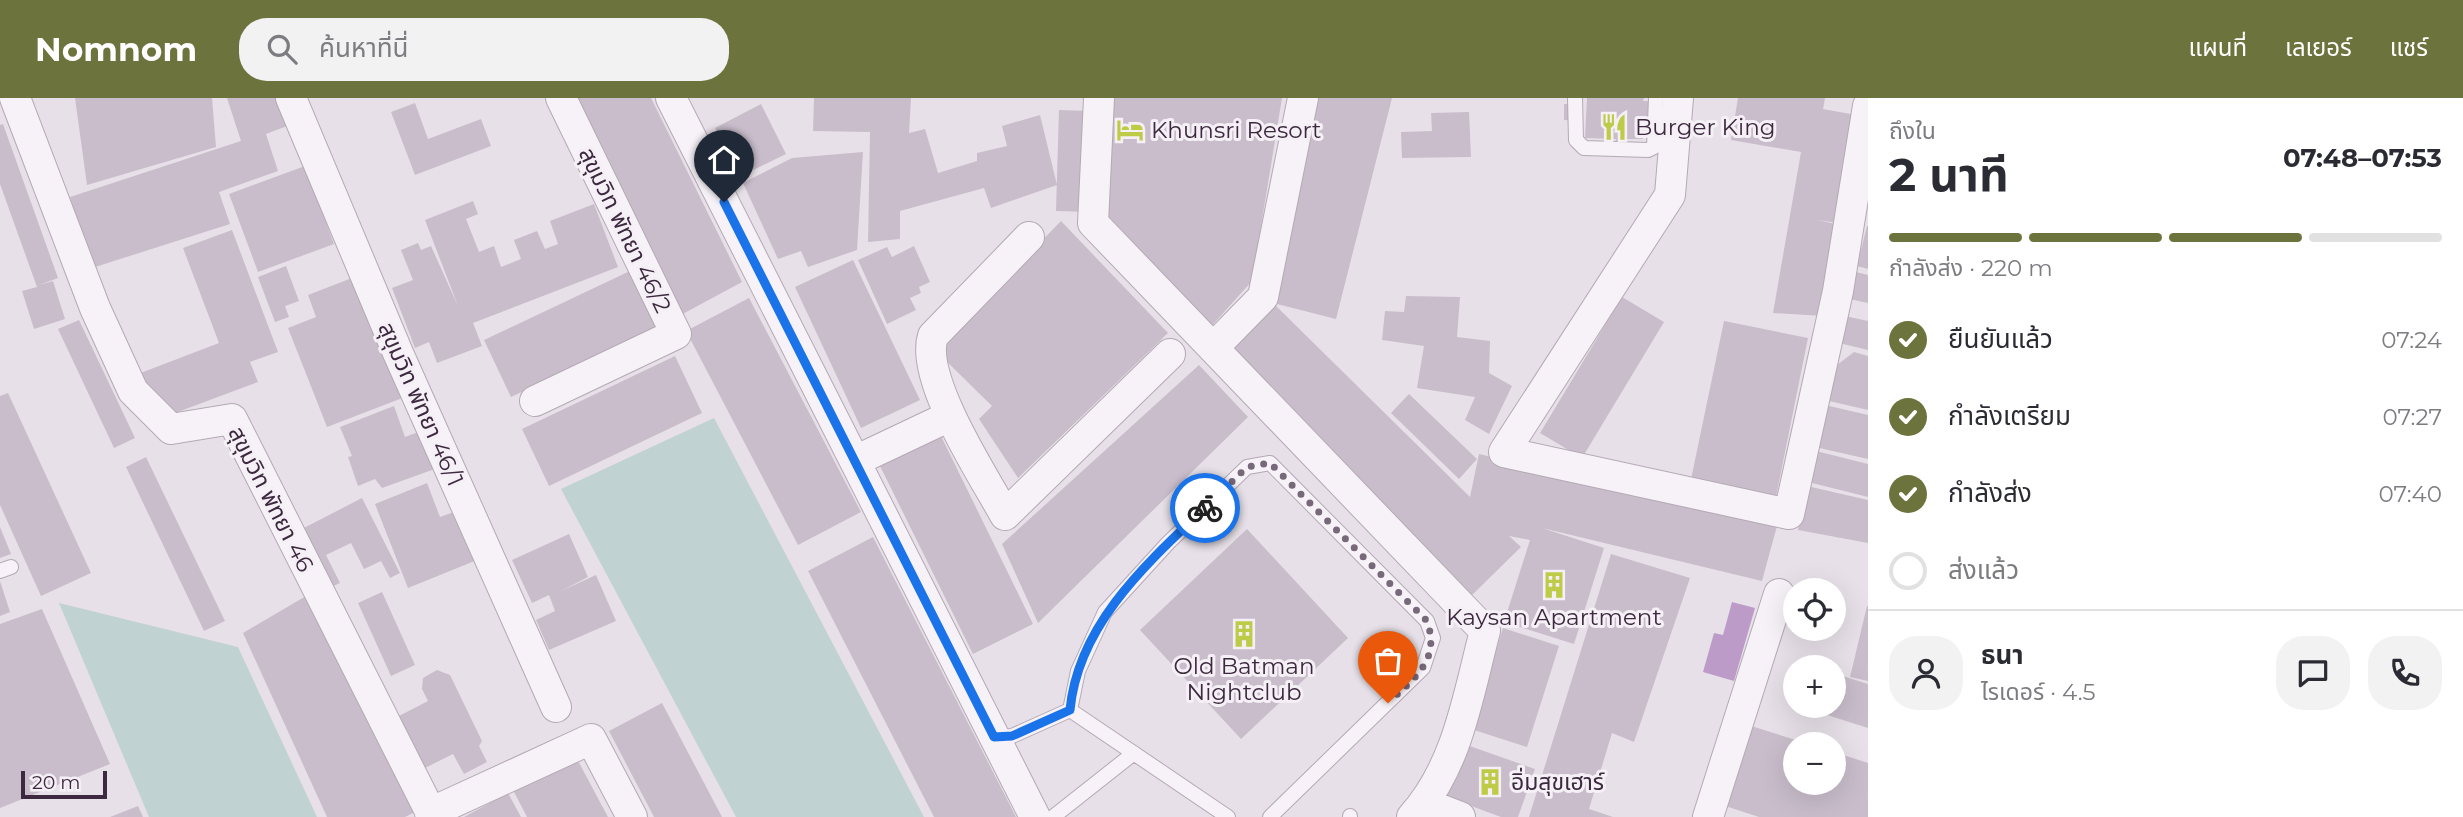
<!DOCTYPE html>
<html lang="th">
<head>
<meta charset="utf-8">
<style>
	body { margin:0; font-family:Montserrat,"Noto Sans Thai",sans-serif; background:#f2f2f3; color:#2b2b33; height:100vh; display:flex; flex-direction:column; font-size:26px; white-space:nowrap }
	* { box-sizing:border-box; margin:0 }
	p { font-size:23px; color:#7c7c81 }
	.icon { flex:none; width:38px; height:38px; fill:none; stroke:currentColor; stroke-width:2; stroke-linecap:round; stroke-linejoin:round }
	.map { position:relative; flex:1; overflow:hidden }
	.drawer { display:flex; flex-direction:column; background:#fff; width:595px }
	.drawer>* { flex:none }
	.buttons { position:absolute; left:1783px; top:480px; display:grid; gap:14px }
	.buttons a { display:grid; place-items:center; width:63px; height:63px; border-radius:50%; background:#fff; box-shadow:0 7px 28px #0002; font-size:35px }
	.scale { position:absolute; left:21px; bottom:18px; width:86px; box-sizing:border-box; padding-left:7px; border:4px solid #3d293f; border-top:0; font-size:19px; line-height:24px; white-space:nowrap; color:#3d293f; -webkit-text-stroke:5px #f5eff6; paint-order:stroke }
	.pin { position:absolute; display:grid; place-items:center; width:60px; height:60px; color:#fff; margin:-72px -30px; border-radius:50% 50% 50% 0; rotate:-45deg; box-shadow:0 0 7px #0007 }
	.pin .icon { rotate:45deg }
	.courier { position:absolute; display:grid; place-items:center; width:70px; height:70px; margin:-35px; border:5px solid #1a73e8; border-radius:50%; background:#fff; color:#222; box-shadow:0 2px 9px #0007 }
	.headline em { font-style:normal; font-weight:700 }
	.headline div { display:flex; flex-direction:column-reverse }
	.headline { display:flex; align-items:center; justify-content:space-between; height:119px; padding:0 21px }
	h1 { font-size:46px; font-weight:700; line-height:52px }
	.bar { display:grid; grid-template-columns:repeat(4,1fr); gap:10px 7px; align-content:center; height:84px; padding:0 21px }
	.bar i { height:9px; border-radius:5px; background:#e1e1e2 }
	.bar .current { background:#6d733c }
	.bar p { grid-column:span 4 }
	.line { display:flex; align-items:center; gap:18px; padding:0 21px; border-top:2px solid #e1e1e2 }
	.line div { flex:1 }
	.round { display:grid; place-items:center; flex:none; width:74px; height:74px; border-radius:28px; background:#f2f2f3 }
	ol { padding:0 21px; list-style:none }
	li { display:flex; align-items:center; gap:21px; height:77px }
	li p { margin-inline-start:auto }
	li .icon { padding:7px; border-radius:50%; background:#6d733c; color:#fff; stroke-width:4 }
	li:last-child { color:#7c7c81 }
	li i { width:38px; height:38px; border:4px solid #e1e1e2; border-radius:50% }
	header { display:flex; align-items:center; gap:42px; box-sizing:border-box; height:98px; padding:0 35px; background:#6d733c; color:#fff }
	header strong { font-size:33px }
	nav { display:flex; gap:38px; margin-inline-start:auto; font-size:24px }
	.search { width:490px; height:63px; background:#f2f2f3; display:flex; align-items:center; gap:18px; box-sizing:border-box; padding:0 24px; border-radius:28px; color:#7c7c81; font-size:26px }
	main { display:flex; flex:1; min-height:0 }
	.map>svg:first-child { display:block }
</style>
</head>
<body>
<header>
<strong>Nomnom</strong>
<div class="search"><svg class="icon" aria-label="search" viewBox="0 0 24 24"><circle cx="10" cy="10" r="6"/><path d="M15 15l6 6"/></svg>ค้นหาที่นี่</div>
<nav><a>แผนที่</a><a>เลเยอร์</a><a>แชร์</a></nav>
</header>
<main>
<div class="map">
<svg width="1868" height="719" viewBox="0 0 1868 719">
	<rect width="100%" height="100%" fill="#e7e0e8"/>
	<path fill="#c1d2d2" d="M714 320 924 719H736L561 391Z
		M59 505 238 549 317 719H149Z"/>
	<path fill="#bd9bc8" d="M1732 504 1755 510 1734 583 1703 574 1714 535 1723 537Z"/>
	<path fill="#c9bdcb" d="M75 0H212L216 49 87 87Z
		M227 0H276L287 28 266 36 278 73 219 94 230 126 92 170 70 99 241 43Z
		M572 0H651L742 184 679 218Z
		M814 0H911L909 35 925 31 938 75 977 63V55L1007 48 1002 28 1040 17 1057 87 991 110 984 90 900 113V141L868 144 870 34 813 33Z
		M1108 0H1282L1252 183 1208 232 1101 119Z
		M1314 0H1392L1336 221 1273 205Z
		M1587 0H1644L1643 3 1663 4V19H1643V41H1626L1625 59 1615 58 1616 41 1585 40Z
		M1738 0H1825L1823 11 1856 17 1839 125 1817 122 1841 127 1823 218 1773 215 1801 54 1731 42Z
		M415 5 428 41 481 21 491 48 415 77 391 14Z
		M761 6 786 56 739 79 715 30Z
		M1564 6 1583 7V23L1564 22Z
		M1059 12 1091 13 1089 114 1056 113Z
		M1469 14 1471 59 1402 60 1401 34 1432 33 1431 15Z
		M3 26 58 180 39 187 53 183 65 221 34 231 22 193 37 189 0 86V27Z
		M863 54 857 152 808 169 801 153 778 161 743 85 792 60Z
		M305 68 334 146 258 174 229 96Z
		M473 103 478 116 466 121 479 154 494 148 501 169 521 161 514 142 537 133 545 151 558 146 550 123 594 106 618 169 473 225 482 248 437 265 429 244 415 250 392 190 413 182 401 152 418 145 421 152 431 148 458 208 425 122Z
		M1061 123 1168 235 1018 380 979 321 992 308 935 252Z
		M1867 128H1868V171L1857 168Z
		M232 132 278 254 250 264 258 284 175 315 138 276 219 245 183 150Z
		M914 148 930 184 919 189 921 195 910 200 916 212 887 226 858 162 887 149 892 159Z
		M853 162 920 302 861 330 795 189Z
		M286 168 299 203 285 208 289 219 275 224 258 179Z
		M632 172 659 229 511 299 484 242Z
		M1856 174 1868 177V205L1849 201Z
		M357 178 405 299 327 329 288 230 316 219 308 197Z
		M1406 198 1460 199 1457 239 1490 243 1489 275 1512 288 1489 336 1465 322 1475 299 1417 290 1424 248 1382 242 1385 213 1404 214Z
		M1622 199 1664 224 1582 360 1540 335Z
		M749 200 861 414 798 447 686 233Z
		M1273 205 1470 399 1479 356 1777 428 1762 483 1542 430 1604 450 1574 546 1504 524 1530 442 1509 438 1521 449 1470 499 1229 255Z
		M1845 218 1868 223V252L1839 245Z
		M79 222 135 340 114 350 58 231Z
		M1724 223 1808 240 1775 404 1690 386Z
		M1854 254 1868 258V312L1829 303 1837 267Z
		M675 258 702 315 549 388 522 331Z
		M1199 267 1248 319 1038 525 1002 446Z
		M8 295 91 475 41 498 0 407V298Z
		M1409 296 1477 361 1459 381 1391 315Z
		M1825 307 1868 317V361L1815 349Z
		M394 308 405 339 429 330 443 368 382 390 375 381 358 388 348 359 352 358 340 329Z
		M941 338 1033 526 973 556 880 368Z
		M1816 353 1868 366V399L1808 384Z
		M146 359 225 523 204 533 126 369Z
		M427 385 440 419 462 411 482 460 408 490 375 406Z
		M1807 388 1868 402V445L1798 432Z
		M362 400 400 475 390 480 381 463 364 471 351 445 326 457 340 485 329 490 300 432Z
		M0 429 11 456 0 460Z
		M1247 431 1348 540 1241 641 1140 532Z
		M569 436 588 479 561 493 596 477 616 523 549 552 536 522 555 513 549 497 532 505 512 462Z
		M873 439 1016 719H934L808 473Z
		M1611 456 1690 480 1634 644 1612 635 1589 711 1613 719H1529Z
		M0 483 10 514 0 518Z
		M382 494 415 567 391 578 358 505Z
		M306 498 415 714 405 719H327L243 535Z
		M1867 508H1868V583L1850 579Z
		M42 511 110 666 0 710V526Z
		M1503 530 1559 548 1527 649 1471 631Z
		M437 572 450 577 482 643 479 648 487 664 464 676 453 656 425 670 399 618 428 603 422 591 423 580Z
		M1836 576 1868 586V630L1824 616 1827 607H1834Z
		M662 605 722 719H654L609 633Z
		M1745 626 1805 645 1796 646V684H1834V654L1868 665V719H1759L1719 706Z
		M1464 646 1535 671 1518 719H1501L1444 698Z
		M576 659 608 719H527L513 692Z
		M508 695 521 719H464Z
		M138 708 143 719H110Z"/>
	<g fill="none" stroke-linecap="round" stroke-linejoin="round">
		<defs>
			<path id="lane" d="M1575 0 1576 42 1584 50 1648 52 1654 49 1656 0
				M0 473 11 469
				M1070 612 1228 719
				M994 639 1012 638 1070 612 1078 573 1105 514 1168 445 1247 369 1270 365 1427 523 1433 540 1423 570 1270 719
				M1053 719 1134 655
				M1350 719V718"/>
			<path id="street" d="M15 0 95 210 133 293 171 331 232 321 433 719
				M291 0 398 255 556 609
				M671 0 1035 719
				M1099 0 1093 125 1485 533C1468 597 1458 668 1412 719
				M1678 0 1670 97 1504 354 1789 416 1838 193 1868 8
				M1029 139 933 238C919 280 983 377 1005 417L1170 256
				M1213 250 1263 199 1303 0
				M535 303 676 236 561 0
				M855 363 950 318
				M1424 705 1460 719
				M430 715 591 641 632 719
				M1708 719 1779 496"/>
		</defs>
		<use href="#lane" stroke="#b4a9b5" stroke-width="16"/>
		<use href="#street" stroke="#b4a9b5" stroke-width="32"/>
		<use href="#lane" stroke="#f6f2f7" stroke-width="14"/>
		<use href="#street" stroke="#f6f2f7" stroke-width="30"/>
	</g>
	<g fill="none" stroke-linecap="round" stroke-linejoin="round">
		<path stroke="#78697a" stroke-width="7" stroke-dasharray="0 12.6" d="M1205 410 1247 369 1270 365 1427 523C1441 563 1414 580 1388 605"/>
		<path stroke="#1a73e8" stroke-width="9" d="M724 104 994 639 1012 638 1070 612C1078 527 1146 466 1205 410"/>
	</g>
	<defs>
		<symbol id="restaurant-bare" viewBox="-9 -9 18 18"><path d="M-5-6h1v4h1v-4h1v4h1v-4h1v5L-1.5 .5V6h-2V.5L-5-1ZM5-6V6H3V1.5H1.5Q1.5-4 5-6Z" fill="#bdcb47" stroke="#f5eff6" stroke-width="2.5" paint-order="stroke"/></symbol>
		<symbol id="hotel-bare" viewBox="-9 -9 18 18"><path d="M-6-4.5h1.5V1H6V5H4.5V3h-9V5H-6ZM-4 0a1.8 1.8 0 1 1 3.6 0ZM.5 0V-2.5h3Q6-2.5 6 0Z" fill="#bdcb47" stroke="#f5eff6" stroke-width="2.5" paint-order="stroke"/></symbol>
		<symbol id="building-bare" viewBox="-9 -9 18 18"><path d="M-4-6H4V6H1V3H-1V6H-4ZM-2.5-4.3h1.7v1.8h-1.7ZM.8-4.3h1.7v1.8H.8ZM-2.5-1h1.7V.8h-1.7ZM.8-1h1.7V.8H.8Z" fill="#bdcb47" stroke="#f5eff6" stroke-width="2.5" paint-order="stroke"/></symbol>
	</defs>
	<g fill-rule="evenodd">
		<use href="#restaurant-bare" x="1595" y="10" width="38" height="38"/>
		<use href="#hotel-bare" x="1111" y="13" width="38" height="38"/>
		<use href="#building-bare" x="1535" y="468" width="38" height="38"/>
		<use href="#building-bare" x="1225" y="517" width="38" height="38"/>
		<use href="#building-bare" x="1471" y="665" width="38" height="38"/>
	</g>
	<g text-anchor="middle" stroke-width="6" stroke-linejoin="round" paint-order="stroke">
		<g font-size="23" fill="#3d293f" stroke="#f5eff6" text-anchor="start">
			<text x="1635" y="37">Burger King</text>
			<text x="1151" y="40">Khunsri Resort</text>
			<text x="1554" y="527" text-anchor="middle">Kaysan Apartment</text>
			<text x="1244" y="576" text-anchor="middle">Old Batman<tspan x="1244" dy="26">Nightclub</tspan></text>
			<text x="1511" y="692">อิ่มสุขเฮาร์</text>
		</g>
		<g font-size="23" fill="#3d293f" stroke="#f5eff6">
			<text transform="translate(625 132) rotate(64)" y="8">สุขุมวิท พัทยา 46/2</text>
			<text transform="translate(421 306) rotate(66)" y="8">สุขุมวิท พัทยา 46/1</text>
			<text transform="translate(271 401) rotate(63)" y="8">สุขุมวิท พัทยา 46</text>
		</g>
	</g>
</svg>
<div class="buttons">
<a><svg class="icon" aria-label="locate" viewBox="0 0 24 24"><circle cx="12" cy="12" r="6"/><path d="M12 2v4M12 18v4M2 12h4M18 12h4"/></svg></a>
<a>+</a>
<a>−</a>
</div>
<div class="scale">20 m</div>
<div class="pin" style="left:1388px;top:605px;background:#ea580c"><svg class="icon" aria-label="bag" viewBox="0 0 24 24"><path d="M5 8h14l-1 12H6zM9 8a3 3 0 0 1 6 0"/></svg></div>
<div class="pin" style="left:724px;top:104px;background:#1f2937"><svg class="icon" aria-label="home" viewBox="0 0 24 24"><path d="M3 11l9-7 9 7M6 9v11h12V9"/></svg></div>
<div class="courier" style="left:1205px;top:410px"><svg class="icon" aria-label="bike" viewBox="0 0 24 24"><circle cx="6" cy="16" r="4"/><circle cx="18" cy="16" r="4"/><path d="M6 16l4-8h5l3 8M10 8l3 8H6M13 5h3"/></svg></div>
</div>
<section class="drawer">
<div class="headline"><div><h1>2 นาที</h1><p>ถึงใน</p></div><em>07:48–07:53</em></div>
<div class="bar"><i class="current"></i><i class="current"></i><i class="current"></i><i></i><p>กำลังส่ง · 220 m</p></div>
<ol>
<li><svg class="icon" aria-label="check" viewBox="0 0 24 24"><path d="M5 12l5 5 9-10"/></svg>ยืนยันแล้ว<p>07:24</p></li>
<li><svg class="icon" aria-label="check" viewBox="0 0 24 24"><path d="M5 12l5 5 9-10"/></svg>กำลังเตรียม<p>07:27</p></li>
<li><svg class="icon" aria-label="check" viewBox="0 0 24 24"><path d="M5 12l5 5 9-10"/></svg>กำลังส่ง<p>07:40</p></li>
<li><i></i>ส่งแล้ว</li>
</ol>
<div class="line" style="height:126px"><a class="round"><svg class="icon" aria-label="person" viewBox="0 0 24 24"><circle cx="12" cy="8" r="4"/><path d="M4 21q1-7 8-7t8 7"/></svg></a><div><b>ธนา</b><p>ไรเดอร์ · 4.5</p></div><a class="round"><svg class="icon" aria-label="chat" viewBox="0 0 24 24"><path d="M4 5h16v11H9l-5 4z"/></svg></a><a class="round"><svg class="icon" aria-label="phone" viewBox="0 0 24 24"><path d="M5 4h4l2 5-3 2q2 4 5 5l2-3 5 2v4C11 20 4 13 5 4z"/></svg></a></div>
</section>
</main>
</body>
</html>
